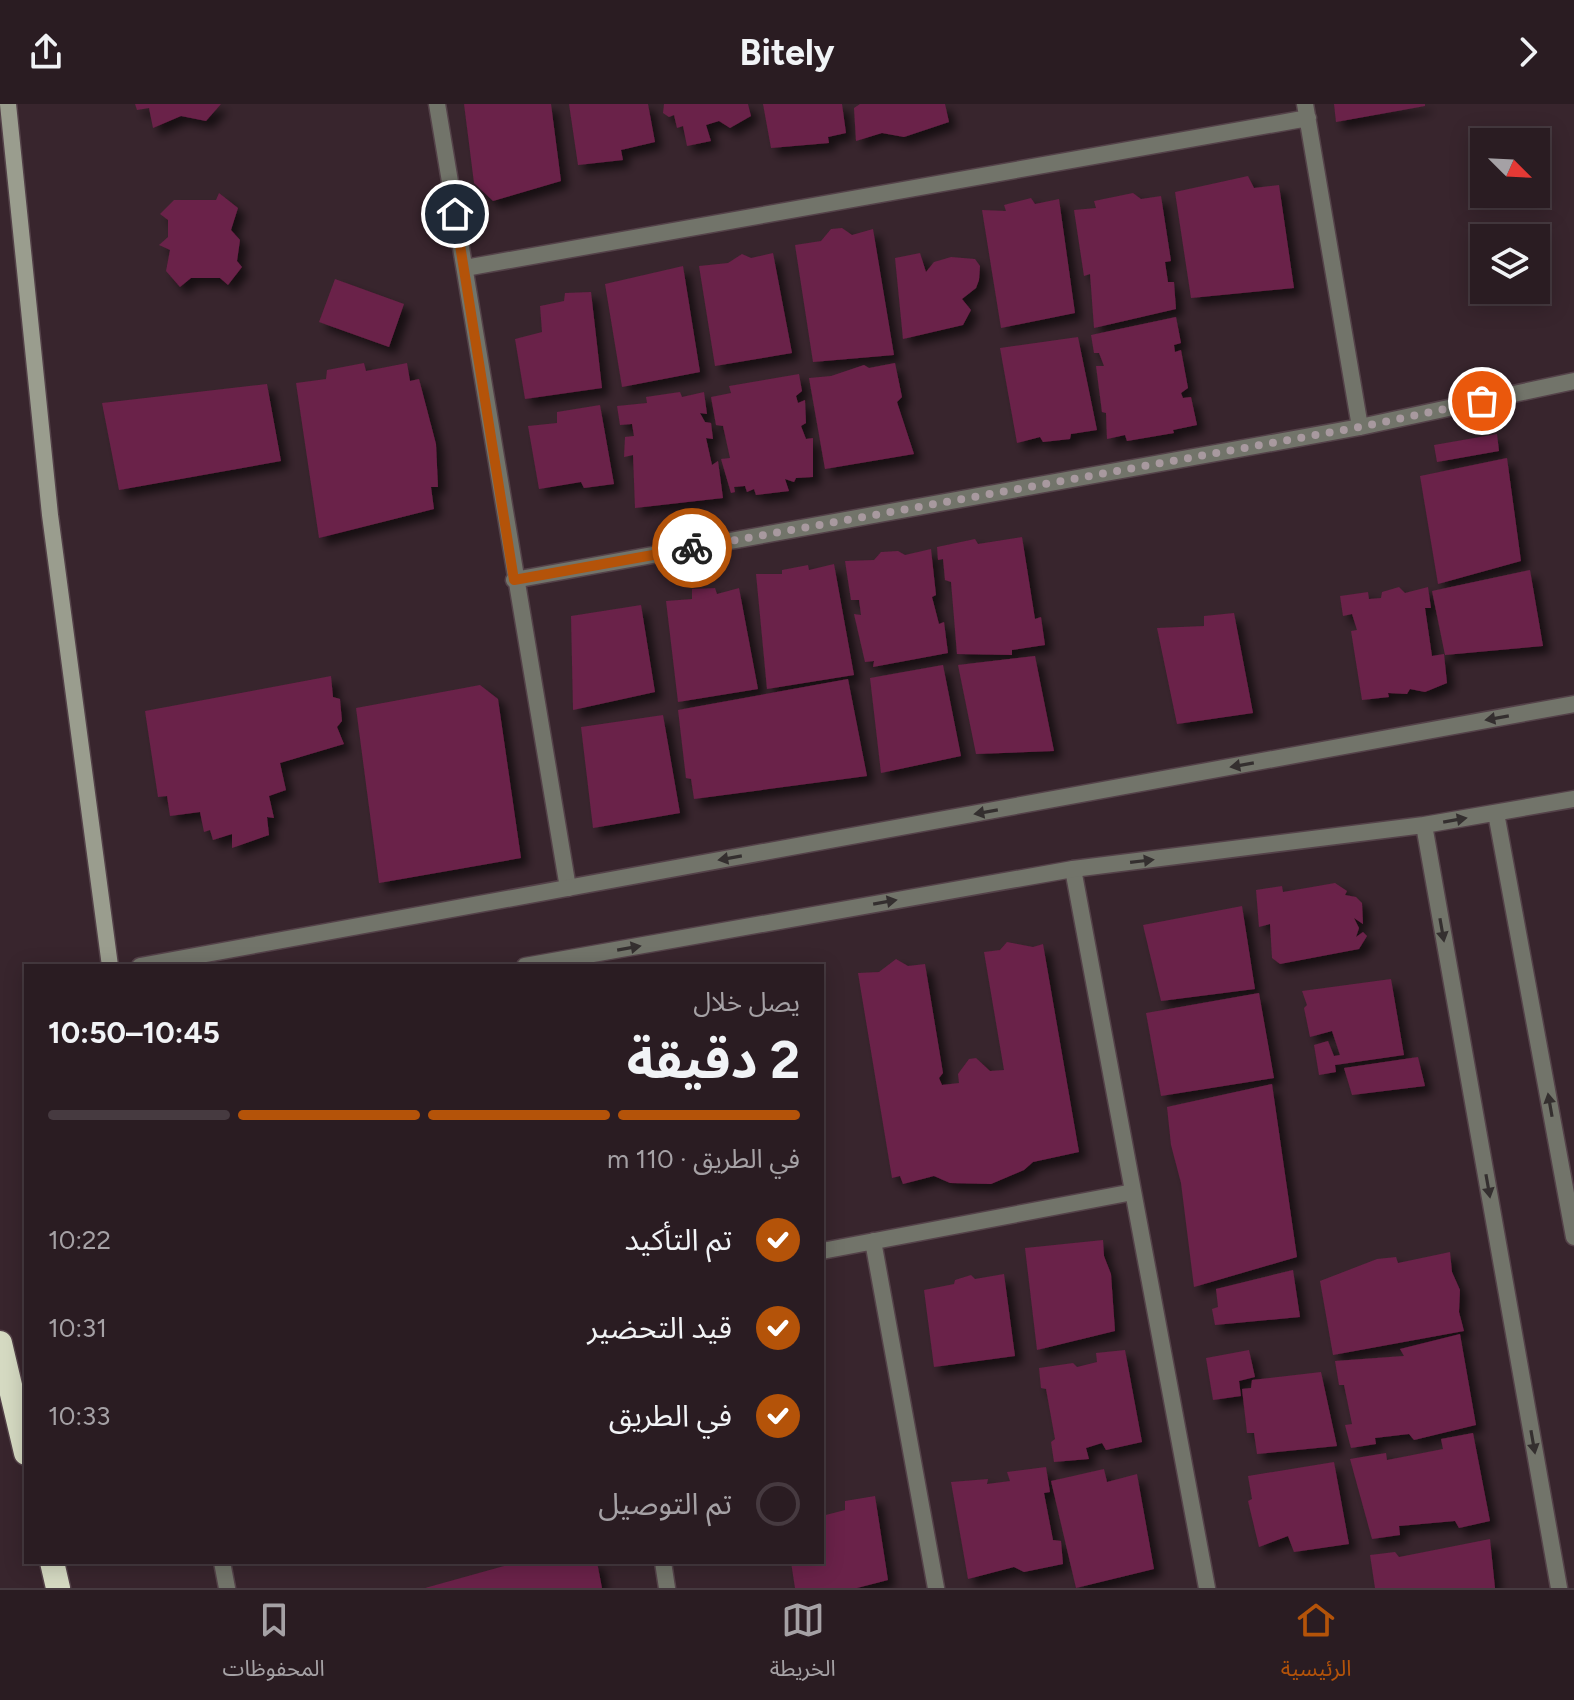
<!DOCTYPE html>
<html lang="ar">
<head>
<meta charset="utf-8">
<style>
	body { margin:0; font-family:Figtree,"Noto Sans Arabic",sans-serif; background:#32252a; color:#f1f3f6; direction:rtl; height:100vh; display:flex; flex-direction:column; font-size:30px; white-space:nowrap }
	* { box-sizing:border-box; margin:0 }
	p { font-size:26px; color:#a5a1a5 }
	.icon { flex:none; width:44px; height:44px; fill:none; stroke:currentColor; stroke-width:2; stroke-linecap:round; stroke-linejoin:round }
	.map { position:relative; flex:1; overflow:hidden; direction:ltr }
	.sheet { position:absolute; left:24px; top:860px; width:800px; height:600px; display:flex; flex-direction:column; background:#2a1c22; border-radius:0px; box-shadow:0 4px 20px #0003,0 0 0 2px #463a40; direction:rtl }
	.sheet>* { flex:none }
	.needle { width:52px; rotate:114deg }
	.tools { position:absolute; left:1470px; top:24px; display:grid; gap:16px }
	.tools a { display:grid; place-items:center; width:80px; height:80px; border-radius:0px; background:#2a1c22; box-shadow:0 4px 20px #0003,0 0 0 2px #463a40; font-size:40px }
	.pin { position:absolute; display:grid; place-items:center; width:68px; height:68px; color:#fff; margin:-34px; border:4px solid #fff; border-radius:50%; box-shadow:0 2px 8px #0007 }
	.courier { position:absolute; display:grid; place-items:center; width:80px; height:80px; margin:-40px; border:6px solid #b45309; border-radius:50%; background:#fff; color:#222; box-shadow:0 2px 10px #0007 }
	.summary em { font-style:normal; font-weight:700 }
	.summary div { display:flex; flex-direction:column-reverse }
	.summary { display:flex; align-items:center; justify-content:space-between; height:136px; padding:0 24px }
	h1 { font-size:52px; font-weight:700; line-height:60px }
	.bar { display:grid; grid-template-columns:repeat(4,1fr); gap:12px 8px; align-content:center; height:96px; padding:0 24px }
	.bar i { height:10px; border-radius:6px; background:#463a40 }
	.bar .on { background:#b45309 }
	.bar p { grid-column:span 4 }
	ol { padding:0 24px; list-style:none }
	li { display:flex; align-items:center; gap:24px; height:88px }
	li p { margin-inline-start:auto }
	li .icon { padding:8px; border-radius:50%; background:#b45309; color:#fff; stroke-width:4 }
	li:last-child { color:#a5a1a5 }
	li i { width:44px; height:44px; border:4px solid #463a40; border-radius:50% }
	header { display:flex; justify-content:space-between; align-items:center; height:104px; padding:0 24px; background:#2a1c22; font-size:36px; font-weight:700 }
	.menu { display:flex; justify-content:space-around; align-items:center; height:112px; border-top:2px solid #463a40; background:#2a1c22; font-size:22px; color:#a5a1a5 }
	.menu a { display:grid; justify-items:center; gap:4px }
	.menu .on { color:#b45309 }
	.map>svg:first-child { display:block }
</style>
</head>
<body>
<header><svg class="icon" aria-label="forward" viewBox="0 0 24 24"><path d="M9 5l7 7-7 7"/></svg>Bitely<svg class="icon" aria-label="share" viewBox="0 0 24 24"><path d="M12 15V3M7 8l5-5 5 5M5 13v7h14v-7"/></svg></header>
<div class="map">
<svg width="1574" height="1484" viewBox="0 0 1574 1484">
	<defs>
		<filter id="shadow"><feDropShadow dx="7" dy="7" stdDeviation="4" flood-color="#0009"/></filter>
	</defs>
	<rect width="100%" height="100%" fill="#38252d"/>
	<path fill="#6a2148" filter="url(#shadow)" d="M135 0H221L206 17 181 12 153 24 149 4 137 6Z
		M464 0H551L561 77 493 97 474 79Z
		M569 0H648L655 38 621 46 623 56 578 61Z
		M664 0H748L751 12 730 24 719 17 706 21 711 37 687 42 683 22 677 24 674 11 669 13 663 9Z
		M763 0H842L846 29 828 33 829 39 771 44Z
		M860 0H945L949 18 904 33 882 29 856 37 854 4Z
		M1334 0H1425V2L1336 18Z
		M1248 72 1254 84 1279 81 1294 184 1191 194 1175 88Z
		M219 89 238 104 231 126 240 136 237 157 242 163 228 181 220 174H191L180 183 166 167 170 146 159 141 168 133V116L160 110 174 96H216Z
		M1133 89 1141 95 1161 92 1171 157 1165 158 1168 178H1174L1176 205 1094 224 1090 170 1084 172 1074 106 1096 104 1094 97Z
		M1031 94 1035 100 1059 95 1075 209 1001 224 982 106 1006 107 1004 101Z
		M842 124 852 131 873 125 894 251 813 258 795 141 821 137 831 125Z
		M773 149 792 249 715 262 699 162 728 159 742 150 751 154Z
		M920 149 926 168 934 158 951 153 975 155 980 162 979 176 976 184 962 195 971 206 963 221 903 235 895 154Z
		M683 162 700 268 622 283 605 180Z
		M335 175 404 200 389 243 319 218Z
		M591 188 602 284 525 295 515 235 542 228 540 202 564 197 565 189Z
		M1176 213 1181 239 1174 241 1175 248 1181 246 1188 284 1181 289 1183 294 1191 293 1197 321 1173 326 1174 329 1127 337 1125 331 1107 335 1106 309 1102 308 1096 262H1104L1099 249H1094L1091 231Z
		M1078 233 1097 326 1071 330 1070 335 1043 338 1040 333 1017 339 1000 244Z
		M364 259 366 267 407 259 410 277 419 275 436 340 438 383H431L434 405 319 434 296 279 326 275 327 266Z
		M895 259 902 293 897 298 914 350 825 365 809 274 831 272 864 261 869 264Z
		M799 270 802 287 796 292 798 299 805 296 806 319 801 322 806 335 813 334V373L796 374 794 378 785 375 789 387 756 391 754 385 747 388 745 382 734 383 735 388 731 389 721 355 730 354 723 322 716 321 711 293 731 289 729 282Z
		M267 280 281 357 119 386 102 299Z
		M680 288 682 293 704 288 707 310 700 309 705 318 711 319 713 335 706 334 712 361 718 357 723 394 635 404 633 351 624 353 625 333 634 332 632 320 620 321 617 302 647 299 646 293Z
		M600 301 614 380 584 384 581 378 539 385 528 322 557 319V308Z
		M1497 330 1499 347 1437 358 1434 341Z
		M1507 354 1521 457 1438 480 1420 372Z
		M1022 433 1035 515 1041 513 1045 541 1012 546V551L957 550 951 478 945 476 943 455 938 456 937 443 975 435 978 440Z
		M931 445 936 491 932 493 939 520 944 518 948 549 873 563 874 557 865 558 854 510 861 511 859 496H851L845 457 874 456 881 448 898 447 905 451Z
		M834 460 854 571 767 585 756 470H782V466L808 461 809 466Z
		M1530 466 1543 542 1445 551 1432 487Z
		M1399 483 1405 489 1428 483 1431 504H1425L1432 552 1444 550 1447 579 1425 588 1410 585 1407 590 1388 589 1389 593 1362 596 1351 527 1357 526 1352 510 1343 512 1340 492 1368 488 1369 495 1381 494 1382 488Z
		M715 484 717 490 739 484 758 585 678 598 666 497 692 495V485Z
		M641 501 655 588 573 606 571 512Z
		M1234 509 1253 609 1177 620 1157 524 1204 522V512Z
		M1035 552 1054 647 976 650 958 561Z
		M943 561 961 652 881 669 870 574Z
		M331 572 333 593 340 595 342 617 337 623 344 640 280 659 286 686 269 692 274 714 267 713 269 731 232 744V730L213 736 210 726 204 728 200 708 170 712 167 692 158 693 145 607Z
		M848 575 867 672 694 695 691 675 686 674 678 606Z
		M480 581 498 595 521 754 379 779 356 604Z
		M663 611 680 709 593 724 581 623Z
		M1335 779 1347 787 1345 791 1356 793 1362 799 1363 820 1354 814 1359 824 1356 833 1363 828 1367 832 1359 845 1280 860 1272 854 1270 820 1259 823 1256 786 1282 782 1283 788Z
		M1242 802 1255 885 1161 897 1143 821Z
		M1007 838 1033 843 1043 840 1079 1048 1033 1058 1024 1066 991 1080 950 1079 934 1072 903 1080 900 1072 892 1074 858 869 879 868 896 855 908 862 925 860 943 969 939 974 942 981 959 979 958 970 969 955 976 954 990 967 1004 966 984 848 1000 846Z
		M1391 875 1404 951 1335 961 1336 968 1319 971 1314 941 1328 937 1334 952 1340 951 1332 927 1310 933 1304 904 1307 901 1302 887Z
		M1259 889 1274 974 1161 992 1146 909Z
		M1418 953 1425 982 1352 991 1344 964Z
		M1272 980 1297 1153 1194 1183 1181 1079 1171 1041 1167 1003Z
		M1103 1136 1104 1152 1111 1170 1115 1227 1037 1246 1025 1144Z
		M1450 1148 1452 1168 1460 1186 1459 1208 1464 1227 1333 1251 1320 1177 1377 1155 1396 1153 1398 1159Z
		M1293 1166 1300 1213 1215 1221 1212 1205 1218 1203 1216 1185Z
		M1004 1170 1015 1252 934 1263 924 1186 954 1180 955 1176 971 1171 975 1175Z
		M1460 1230 1476 1321 1414 1336 1409 1330 1375 1334 1376 1340 1351 1344 1345 1321 1352 1320 1344 1281H1339L1335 1257 1404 1252 1400 1245Z
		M1125 1246 1142 1338 1106 1346 1102 1339 1086 1344 1089 1355 1054 1358 1051 1338 1055 1335 1046 1285 1041 1284 1039 1264 1073 1259 1077 1263 1097 1258 1096 1249Z
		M1249 1246 1255 1273 1239 1277 1241 1292 1213 1296 1206 1254Z
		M1321 1268 1337 1342 1257 1350 1254 1329H1247L1242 1285 1251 1284 1252 1276Z
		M1473 1329 1490 1417 1459 1424 1455 1417 1399 1422 1400 1431 1372 1435 1350 1355 1386 1349 1387 1356 1443 1345 1441 1335Z
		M1334 1358 1349 1440 1294 1448 1288 1432 1259 1443 1248 1397 1252 1395 1248 1372Z
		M1046 1363 1050 1388 1044 1389 1053 1436 1061 1437 1063 1460 1024 1468 1014 1463 968 1475 951 1378 988 1375 987 1380 1010 1377 1007 1368Z
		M1104 1365 1107 1378 1137 1370 1154 1465 1076 1484 1051 1377Z
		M875 1392 888 1476 857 1484H795L791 1458H822V1412L845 1406V1397Z
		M1490 1435 1495 1484H1375L1370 1451 1395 1448 1399 1453Z
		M504 1458H597L602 1484H425L504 1462Z"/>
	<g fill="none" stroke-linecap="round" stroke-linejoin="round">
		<defs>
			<path id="minor" d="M437 0 568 784
				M1305 0 1360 323
				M465 164 1308 14
				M514 476 1360 323 1574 277
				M1073 765 1207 1484
				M873 1137 936 1484
				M822 1147 1133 1088
				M663 1458 667 1484"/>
			<path id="tertiary" d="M1496 709 1574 1133
				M1424 721 1559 1484
				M140 862 1574 600
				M525 862 1073 765 1424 721 1574 695
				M222 1458 227 1484"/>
			<path id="secondary" d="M8 0 50 411 110 862"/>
			<path id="motorway" d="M0 1239 26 1349
				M52 1458 58 1484"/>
		</defs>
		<use href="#minor" stroke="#544249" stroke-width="19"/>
		<use href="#tertiary" stroke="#544249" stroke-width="19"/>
		<use href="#secondary" stroke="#544249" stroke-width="19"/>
		<use href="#motorway" stroke="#544249" stroke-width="27"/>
		<use href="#minor" stroke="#72746a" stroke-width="16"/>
		<use href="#tertiary" stroke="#72746a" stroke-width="16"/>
		<use href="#secondary" stroke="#9a9d8e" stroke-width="16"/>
		<use href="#motorway" stroke="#d5dac2" stroke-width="24"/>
	</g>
	<defs><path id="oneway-solid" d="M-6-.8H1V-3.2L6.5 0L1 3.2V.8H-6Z" transform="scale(2)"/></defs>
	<g fill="#342f2f">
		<use href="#oneway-solid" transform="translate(1497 614) rotate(170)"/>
		<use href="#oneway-solid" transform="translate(1242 661) rotate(170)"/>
		<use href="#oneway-solid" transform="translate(986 708) rotate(170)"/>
		<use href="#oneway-solid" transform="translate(1455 716) rotate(-10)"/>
		<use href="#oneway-solid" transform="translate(730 754) rotate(170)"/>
		<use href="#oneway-solid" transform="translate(1142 757) rotate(-7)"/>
		<use href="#oneway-solid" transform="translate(885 798) rotate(-10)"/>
		<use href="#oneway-solid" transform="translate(1442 826) rotate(80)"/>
		<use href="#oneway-solid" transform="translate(629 844) rotate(-10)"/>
		<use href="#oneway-solid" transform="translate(1550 1001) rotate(-100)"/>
		<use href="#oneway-solid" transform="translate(1488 1082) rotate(80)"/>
		<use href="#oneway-solid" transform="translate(1533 1338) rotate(80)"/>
	</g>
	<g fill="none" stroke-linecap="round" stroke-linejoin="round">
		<path stroke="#a8999f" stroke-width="8" stroke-dasharray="0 14.4" d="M692 444 1360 323 1482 297"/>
		<path stroke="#b45309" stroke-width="10" d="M455 110 514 476 692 444"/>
	</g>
</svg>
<div class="tools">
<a><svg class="needle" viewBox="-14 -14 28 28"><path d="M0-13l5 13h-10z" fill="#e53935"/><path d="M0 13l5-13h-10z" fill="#a5a1a5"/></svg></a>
<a><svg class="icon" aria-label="layers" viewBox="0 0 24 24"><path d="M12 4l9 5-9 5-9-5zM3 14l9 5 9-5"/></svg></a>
</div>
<div class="pin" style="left:1482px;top:297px;background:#ea580c"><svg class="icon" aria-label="bag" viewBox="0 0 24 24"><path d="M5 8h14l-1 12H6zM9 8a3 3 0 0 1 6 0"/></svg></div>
<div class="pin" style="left:455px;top:110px;background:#1f2937"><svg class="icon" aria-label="home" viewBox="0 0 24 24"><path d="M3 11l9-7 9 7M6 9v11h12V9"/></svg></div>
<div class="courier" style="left:692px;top:444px"><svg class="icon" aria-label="bike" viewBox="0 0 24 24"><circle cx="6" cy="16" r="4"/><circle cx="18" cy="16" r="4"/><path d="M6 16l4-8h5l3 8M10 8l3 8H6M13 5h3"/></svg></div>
<section class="sheet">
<div class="summary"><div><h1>2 دقيقة</h1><p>يصل خلال</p></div><em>10:45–10:50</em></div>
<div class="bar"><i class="on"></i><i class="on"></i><i class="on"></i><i></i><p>في الطريق · 110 m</p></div>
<ol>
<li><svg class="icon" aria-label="check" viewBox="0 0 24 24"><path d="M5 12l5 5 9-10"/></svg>تم التأكيد<p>10:22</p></li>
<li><svg class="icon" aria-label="check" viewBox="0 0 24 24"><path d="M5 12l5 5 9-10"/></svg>قيد التحضير<p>10:31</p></li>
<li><svg class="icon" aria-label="check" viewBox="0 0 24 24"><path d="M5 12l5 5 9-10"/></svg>في الطريق<p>10:33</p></li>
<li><i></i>تم التوصيل</li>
</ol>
</section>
</div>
<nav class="menu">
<a class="on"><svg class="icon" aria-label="home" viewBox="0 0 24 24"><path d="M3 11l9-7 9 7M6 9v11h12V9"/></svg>الرئيسية</a>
<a><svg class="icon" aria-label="map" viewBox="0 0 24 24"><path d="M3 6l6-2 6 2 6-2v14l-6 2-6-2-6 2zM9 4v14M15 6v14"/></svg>الخريطة</a>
<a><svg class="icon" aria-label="saved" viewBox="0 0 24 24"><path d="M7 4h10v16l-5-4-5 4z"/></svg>المحفوظات</a>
</nav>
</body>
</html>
